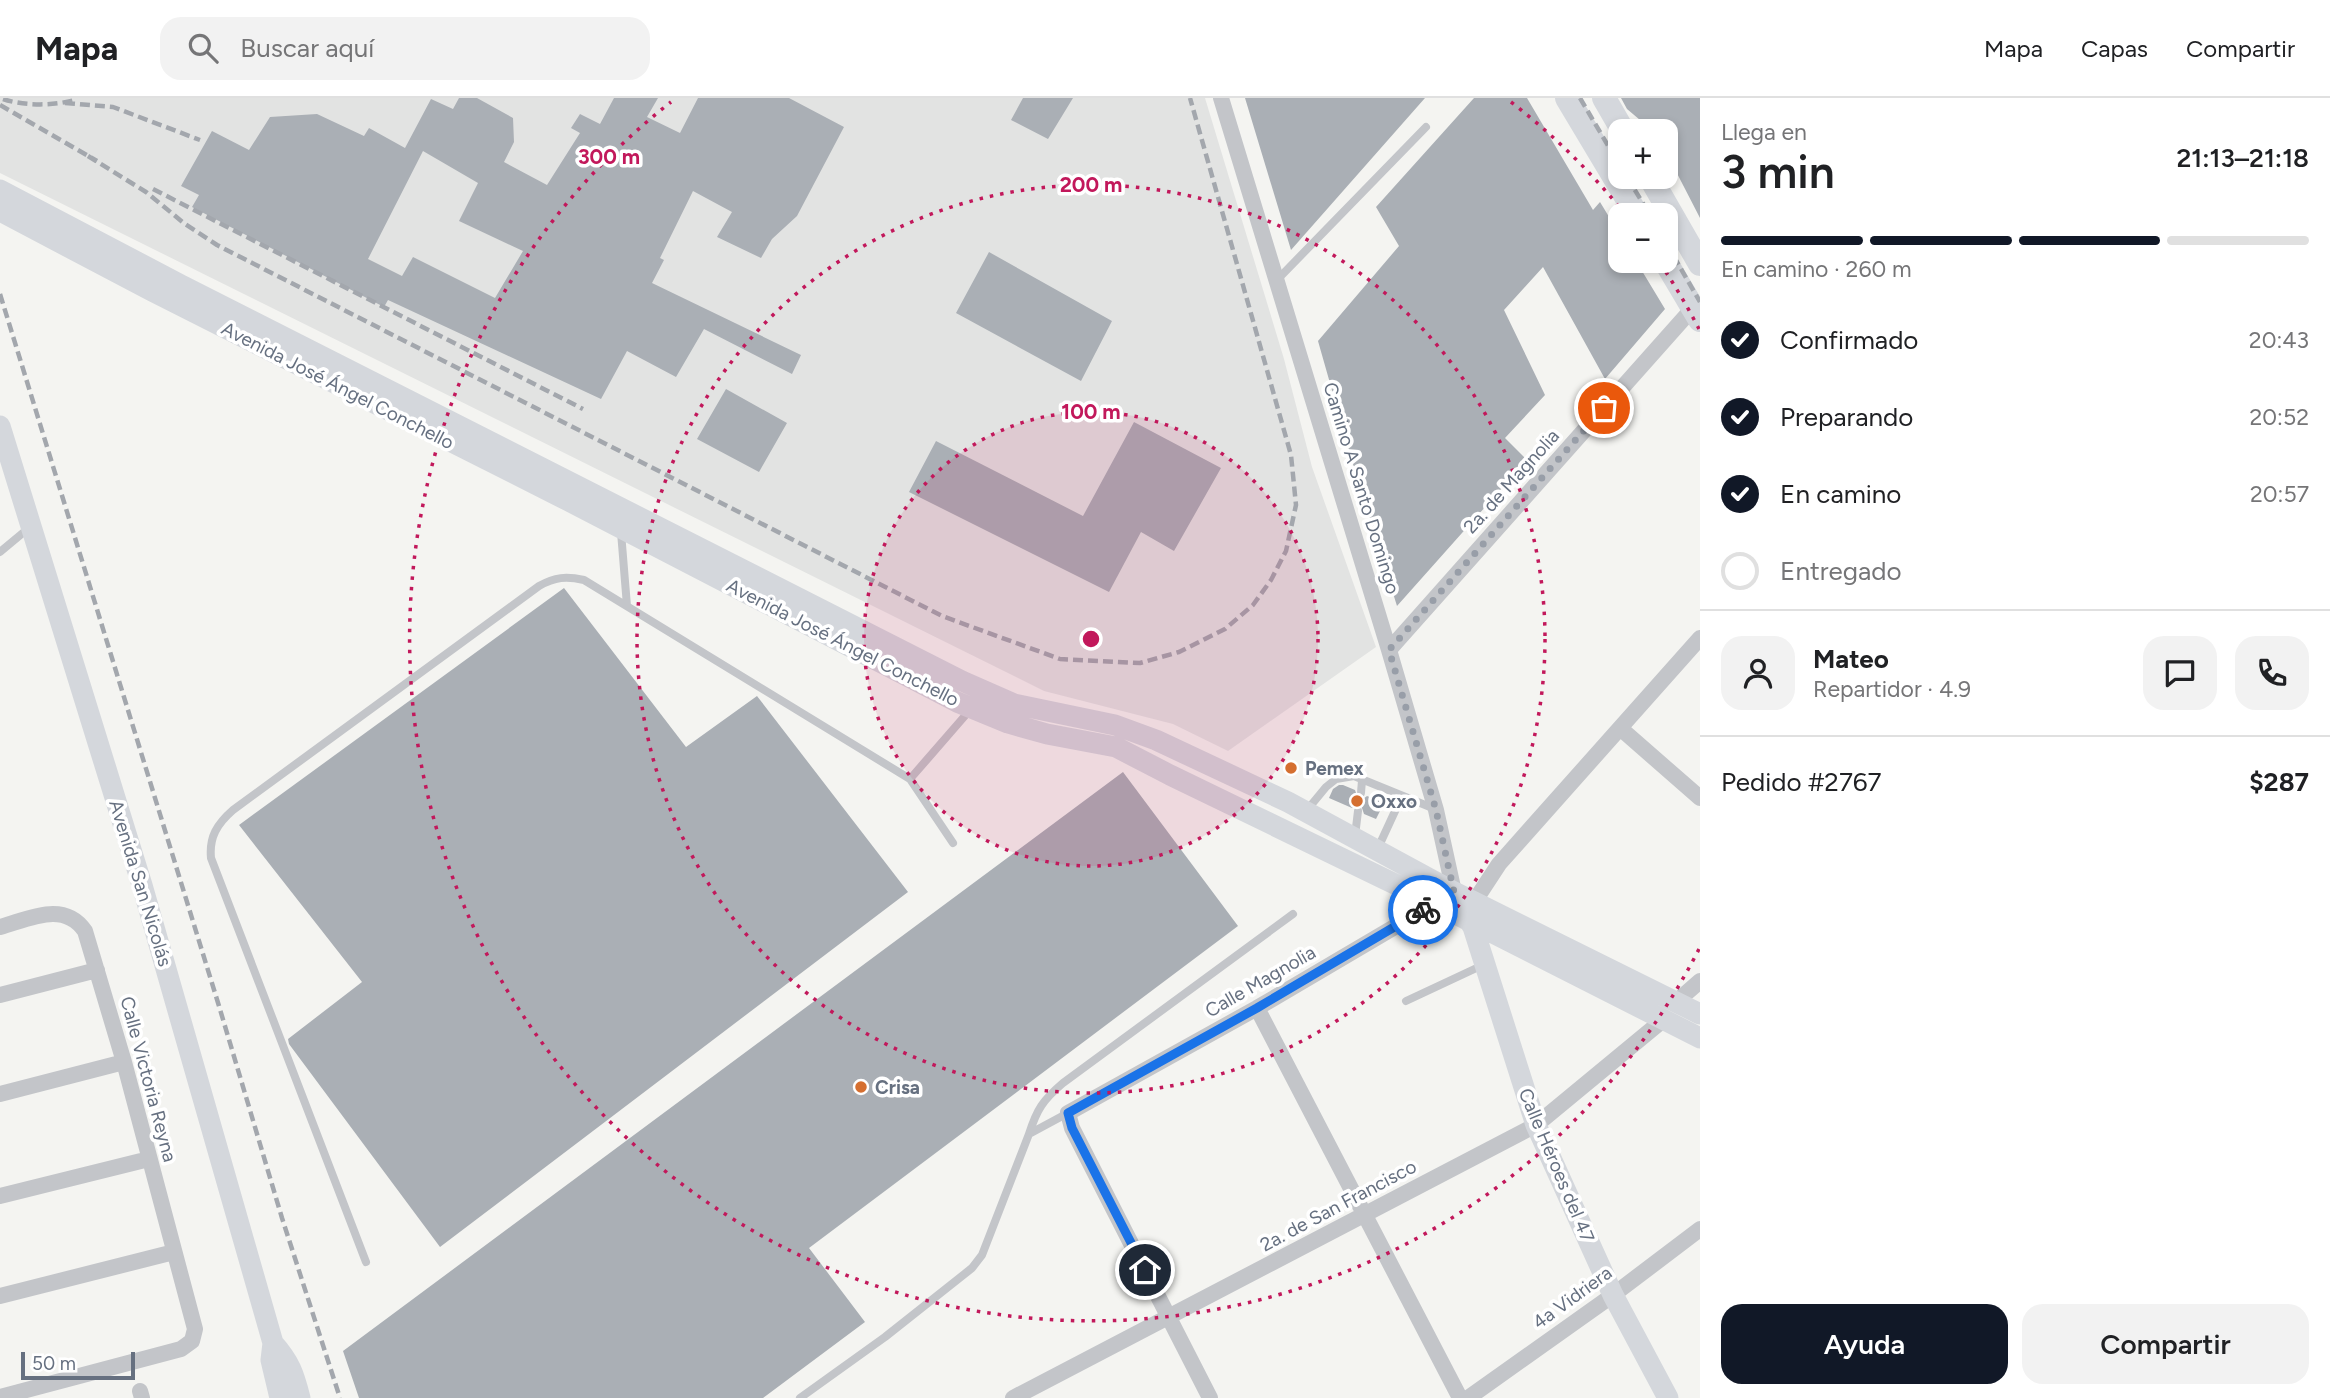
<!DOCTYPE html>
<html lang="es">
<head>
<meta charset="utf-8">
<style>
	body { margin:0; font-family:Figtree,sans-serif; background:#f2f2f2; color:#202124; height:100vh; display:flex; flex-direction:column; font-size:26px; white-space:nowrap }
	* { box-sizing:border-box; margin:0 }
	p { font-size:23px; color:#757577 }
	.icon { flex:none; width:38px; height:38px; fill:none; stroke:currentColor; stroke-width:2; stroke-linecap:round; stroke-linejoin:round }
	.map { position:relative; flex:1; overflow:hidden }
	.panel { display:flex; flex-direction:column; background:#fff; width:630px }
	.panel>* { flex:none }
	.controls { position:absolute; left:1608px; top:21px; display:grid; gap:14px }
	.controls a { display:grid; place-items:center; width:70px; height:70px; border-radius:14px; background:#fff; box-shadow:0 4px 10px #0003; font-size:35px }
	.scale { position:absolute; left:21px; bottom:18px; width:114px; box-sizing:border-box; padding-left:7px; border:4px solid #667080; border-top:0; font-size:19px; line-height:24px; white-space:nowrap; color:#667080; -webkit-text-stroke:5px #fff; paint-order:stroke }
	.pin { position:absolute; display:grid; place-items:center; width:60px; height:60px; color:#fff; margin:-30px; border:4px solid #fff; border-radius:50%; box-shadow:0 2px 7px #0007 }
	.courier { position:absolute; display:grid; place-items:center; width:70px; height:70px; margin:-35px; border:5px solid #1a73e8; border-radius:50%; background:#fff; color:#222; box-shadow:0 2px 9px #0007 }
	.headline em { font-style:normal; font-weight:600 }
	.headline div { display:flex; flex-direction:column-reverse }
	.headline { display:flex; align-items:center; justify-content:space-between; height:119px; padding:0 21px }
	h1 { font-size:46px; font-weight:600; line-height:52px }
	.bar { display:grid; grid-template-columns:repeat(4,1fr); gap:10px 7px; align-content:center; height:84px; padding:0 21px }
	.bar i { height:9px; border-radius:5px; background:#e0e0e0 }
	.bar .active { background:#111827 }
	.bar p { grid-column:span 4 }
	.line { display:flex; align-items:center; gap:18px; padding:0 21px; border-top:2px solid #e0e0e0 }
	.line div { flex:1 }
	.round { display:grid; place-items:center; flex:none; width:74px; height:74px; border-radius:21px; background:#f2f2f2 }
	ol { padding:0 21px; list-style:none }
	li { display:flex; align-items:center; gap:21px; height:77px }
	li p { margin-inline-start:auto }
	li .icon { padding:7px; border-radius:50%; background:#111827; color:#fff; stroke-width:4 }
	li:last-child { color:#757577 }
	li i { width:38px; height:38px; border:4px solid #e0e0e0; border-radius:50% }
	.button { display:flex; gap:14px; margin-top:auto; padding:14px 21px }
	.button a { flex:1; height:80px; border-radius:21px; background:#111827; color:#fff; font-size:28px; font-weight:600; line-height:80px; text-align:center }
	.button a+a { background:#f2f2f2; color:#202124 }
	header { display:flex; align-items:center; gap:42px; box-sizing:border-box; height:98px; padding:0 35px; background:#fff; border-bottom:2px solid #e0e0e0 }
	header strong { font-size:33px }
	nav { display:flex; gap:38px; margin-inline-start:auto; font-size:24px }
	.search { width:490px; height:63px; background:#f2f2f2; display:flex; align-items:center; gap:18px; box-sizing:border-box; padding:0 24px; border-radius:21px; color:#757577; font-size:26px }
	main { display:flex; flex:1; min-height:0 }
	.map>svg:first-child { display:block }
</style>
</head>
<body>
<header>
<strong>Mapa</strong>
<div class="search"><svg class="icon" aria-label="search" viewBox="0 0 24 24"><circle cx="10" cy="10" r="6"/><path d="M15 15l6 6"/></svg>Buscar aquí</div>
<nav><a>Mapa</a><a>Capas</a><a>Compartir</a></nav>
</header>
<main>
<div class="map">
<svg width="1700" height="1300" viewBox="0 0 1700 1300">
	<rect width="100%" height="100%" fill="#f4f4f1"/>
	<path fill="#e2e3e2" d="M0 0H1205L1284 261 1312 369 1376 549 1228 653 1173 626 1044 593 0 75Z"/>
	<path fill="#aaafb5" fill-rule="evenodd" d="M459 0H477L513 20 514 44 504 64 547 87 580 35 571 30 580 16 600 26 614 0H658L647 19 680 35 698 0H789L844 29 797 118 772 141 761 160 717 139 732 114 693 93 660 160 664 162 652 185 801 257 792 276 704 231 676 279 627 253 601 301 388 202 384 209 192 109 199 97 181 88 212 33 249 52 270 19 317 16 364 38 369 30 405 50 431 1 453 11ZM423 53 478 85 459 123 523 153 495 200 413 159 402 178 368 161Z
		M1023 0H1073L1048 41 1011 22Z
		M1245 0H1425L1291 152Z
		M1474 0H1527L1593 112 1600 104 1620 137V163H1636L1665 211 1605 281 1543 169 1504 212 1545 297 1505 340 1527 362 1397 508 1355 373 1318 243 1399 148 1376 109Z
		M1621 0H1700V120L1666 54V33H1653L1627 11Z
		M989 154 1112 223 1081 283 956 215Z
		M726 291 787 325 759 374 697 341Z
		M1134 324 1221 370 1174 453 1141 434 1109 494 909 394 936 343 1083 418Z
		M564 490 686 649 757 598 908 794 440 1149 289 946 288 941 362 884 239 727Z
		M1123 674 1238 828 809 1150 865 1224 763 1300H359L343 1253Z
		M1339 687H1343L1355 692 1358 701H1363L1367 698 1384 705 1376 721 1364 716 1361 707H1356L1352 710 1329 700 1333 691Z"/>
	<g fill="none" stroke-linecap="round" stroke-linejoin="round">
		<path stroke="#c3c5c9" stroke-width="8" d="M1276 183 1426 29
			M621 434 627 508
			M0 454 30 429
			M910 681 970 612
			M1361 695 1362 682
			M1307 712 1326 689 1336 681 1354 678 1435 711
			M1355 738 1358 713
			M1378 750 1402 698
			M1406 903 1483 867
			M1029 1036C1037 1011 1043 1002 1063 985L1293 816
			M366 1164 211 760C209 739 217 726 233 712L539 488C555 479 566 478 584 482L910 681 953 745
			M800 1300 885 1239 972 1170 982 1157 1029 1036 1068 1015"/>
		<path stroke="#c3c5c9" stroke-width="16" d="M1389 552 1693 210
			M1620 630 1700 700
			M1473 815 1480 795 1499 766 1700 540
			M0 829C29 821 64 802 85 833L124 964 195 1231 192 1243 181 1251 0 1299
			M0 897 97 872
			M1676 904 1700 883
			M1257 910 1460 1300
			M0 996 124 964
			M0 1098 149 1061
			M0 1198 174 1154
			M140 1293 142 1300
			M1013 1300 1536 1027 1663 922
			M1210 1300 1072 1030 1068 1015 1257 910 1454 794 1436 712 1389 552 1221 0
			M1468 1300 1613 1197 1700 1131"/>
		<path stroke="#d4d7dc" stroke-width="21" d="M0 92 181 187 962 583 1014 606 1115 627 1156 642 1288 704 1454 794 1700 916
			M0 113 152 193 563 400 957 604 1008 625 1047 636 1116 649 1170 677 1434 805 1700 940
			M0 328 142 787 273 1245 271 1262 280 1300
			M1467 819 1473 829 1536 1027 1613 1197 1668 1300
			M273 1245C290 1264 294 1276 300 1300"/>
		<path stroke="#d4d7dc" stroke-width="24" d="M1567 0 1637 117
			M1604 0 1623 33
			M1650 79 1700 166
			M1665 163 1700 222"/>
		<path stroke="#a3a7ad" stroke-width="4.5" stroke-dasharray="10 5" stroke-linecap="butt" d="M1580 0 1620 68
			M3 1C24 8 53 8 75 2
			M65 5 113 9 200 42
			M0 7 97 63
			M88 58 146 94 185 126 217 147 942 518 1060 561 1140 565 1179 554 1225 531 1253 507 1271 482 1286 453 1296 407 1291 357 1190 0
			M1627 79 1650 117
			M153 91 583 311
			M1666 127 1671 136
			M1666 145 1700 204
			M0 196 219 908 282 1120 340 1300"/>
	</g>
	<g fill="none" stroke-linecap="round" stroke-linejoin="round">
		<path stroke="#989ea8" stroke-width="7" stroke-dasharray="0 12.6" d="M1423 812 1454 794 1436 712 1389 552 1604 310"/>
		<path stroke="#1a73e8" stroke-width="9" d="M1145 1172 1072 1030 1068 1015 1257 910 1423 812"/>
	</g>
	<circle cx="1091" cy="541" r="227" fill="#c2185b" fill-opacity=".12"/>
	<g fill="none" stroke="#c2185b" stroke-width="3.5" stroke-dasharray="3.5 7">
		<circle cx="1091" cy="541" r="227"/>
		<circle cx="1091" cy="541" r="454"/>
		<path d="M1699 851A682 682 0 1 1 671 4M1511 4A682 682 0 0 1 1625 116M1660 165A682 682 0 0 1 1699 231"/>
	</g>
	<g fill="#d56f30" stroke="#fff" stroke-width="2.5">
		<circle cx="1291" cy="670" r="7"/>
		<circle cx="1357" cy="703" r="7"/>
		<circle cx="861" cy="989" r="7"/>
	</g>
	<g text-anchor="middle" stroke-width="7" stroke-linejoin="round" paint-order="stroke">
		<g font-size="19" fill="#667080" stroke="#fff">
			<text transform="translate(338 287) rotate(27)" y="7">Avenida José Ángel Conchello</text>
			<text transform="translate(1511 383) rotate(-48)" y="7">2a. de Magnolia</text>
			<text transform="translate(1362 390) rotate(73)" y="7">Camino A Santo Domingo</text>
			<text transform="translate(843 544) rotate(27)" y="7">Avenida José Ángel Conchello</text>
			<text transform="translate(141 785) rotate(73)" y="7">Avenida San Nicolás</text>
			<text transform="translate(1260 883) rotate(-30)" y="7">Calle Magnolia</text>
			<text transform="translate(149 981) rotate(75)" y="7">Calle Victoria Reyna</text>
			<text transform="translate(1557 1067) rotate(67)" y="7">Calle Héroes del 47</text>
			<text transform="translate(1338 1107) rotate(-28)" y="7">2a. de San Francisco</text>
			<text transform="translate(1572 1199) rotate(-36)" y="7">4a Vidriera</text>
		</g>
		<g font-size="19" font-weight="bold" fill="#667080" stroke="#fff" text-anchor="start">
			<text x="1305" y="677">Pemex</text>
			<text x="1371" y="710">Oxxo</text>
			<text x="875" y="996">Crisa</text>
		</g>
	</g>
	<circle cx="1091" cy="541" r="10" fill="#c2185b" stroke="#fff" stroke-width="3.5"/>
	<g font-size="21" text-anchor="middle" font-weight="bold" fill="#c2185b" stroke="#fff" stroke-width="7" stroke-linejoin="round" paint-order="stroke">
		<text x="609" y="66">300 m</text>
		<text x="1091" y="94">200 m</text>
		<text x="1091" y="321">100 m</text>
	</g>
</svg>
<div class="controls">
<a>+</a>
<a>−</a>
</div>
<div class="scale">50 m</div>
<div class="pin" style="left:1604px;top:310px;background:#ea580c"><svg class="icon" aria-label="bag" viewBox="0 0 24 24"><path d="M5 8h14l-1 12H6zM9 8a3 3 0 0 1 6 0"/></svg></div>
<div class="pin" style="left:1145px;top:1172px;background:#1f2937"><svg class="icon" aria-label="home" viewBox="0 0 24 24"><path d="M3 11l9-7 9 7M6 9v11h12V9"/></svg></div>
<div class="courier" style="left:1423px;top:812px"><svg class="icon" aria-label="bike" viewBox="0 0 24 24"><circle cx="6" cy="16" r="4"/><circle cx="18" cy="16" r="4"/><path d="M6 16l4-8h5l3 8M10 8l3 8H6M13 5h3"/></svg></div>
</div>
<section class="panel">
<div class="headline"><div><h1>3 min</h1><p>Llega en</p></div><em>21:13–21:18</em></div>
<div class="bar"><i class="active"></i><i class="active"></i><i class="active"></i><i></i><p>En camino · 260 m</p></div>
<ol>
<li><svg class="icon" aria-label="check" viewBox="0 0 24 24"><path d="M5 12l5 5 9-10"/></svg>Confirmado<p>20:43</p></li>
<li><svg class="icon" aria-label="check" viewBox="0 0 24 24"><path d="M5 12l5 5 9-10"/></svg>Preparando<p>20:52</p></li>
<li><svg class="icon" aria-label="check" viewBox="0 0 24 24"><path d="M5 12l5 5 9-10"/></svg>En camino<p>20:57</p></li>
<li><i></i>Entregado</li>
</ol>
<div class="line" style="height:126px"><a class="round"><svg class="icon" aria-label="person" viewBox="0 0 24 24"><circle cx="12" cy="8" r="4"/><path d="M4 21q1-7 8-7t8 7"/></svg></a><div><b>Mateo</b><p>Repartidor · 4.9</p></div><a class="round"><svg class="icon" aria-label="chat" viewBox="0 0 24 24"><path d="M4 5h16v11H9l-5 4z"/></svg></a><a class="round"><svg class="icon" aria-label="phone" viewBox="0 0 24 24"><path d="M5 4h4l2 5-3 2q2 4 5 5l2-3 5 2v4C11 20 4 13 5 4z"/></svg></a></div>
<div class="line" style="height:91px"><div>Pedido #2767</div><b>$287</b></div>
<div class="button"><a>Ayuda</a><a>Compartir</a></div>
</section>
</main>
</body>
</html>
